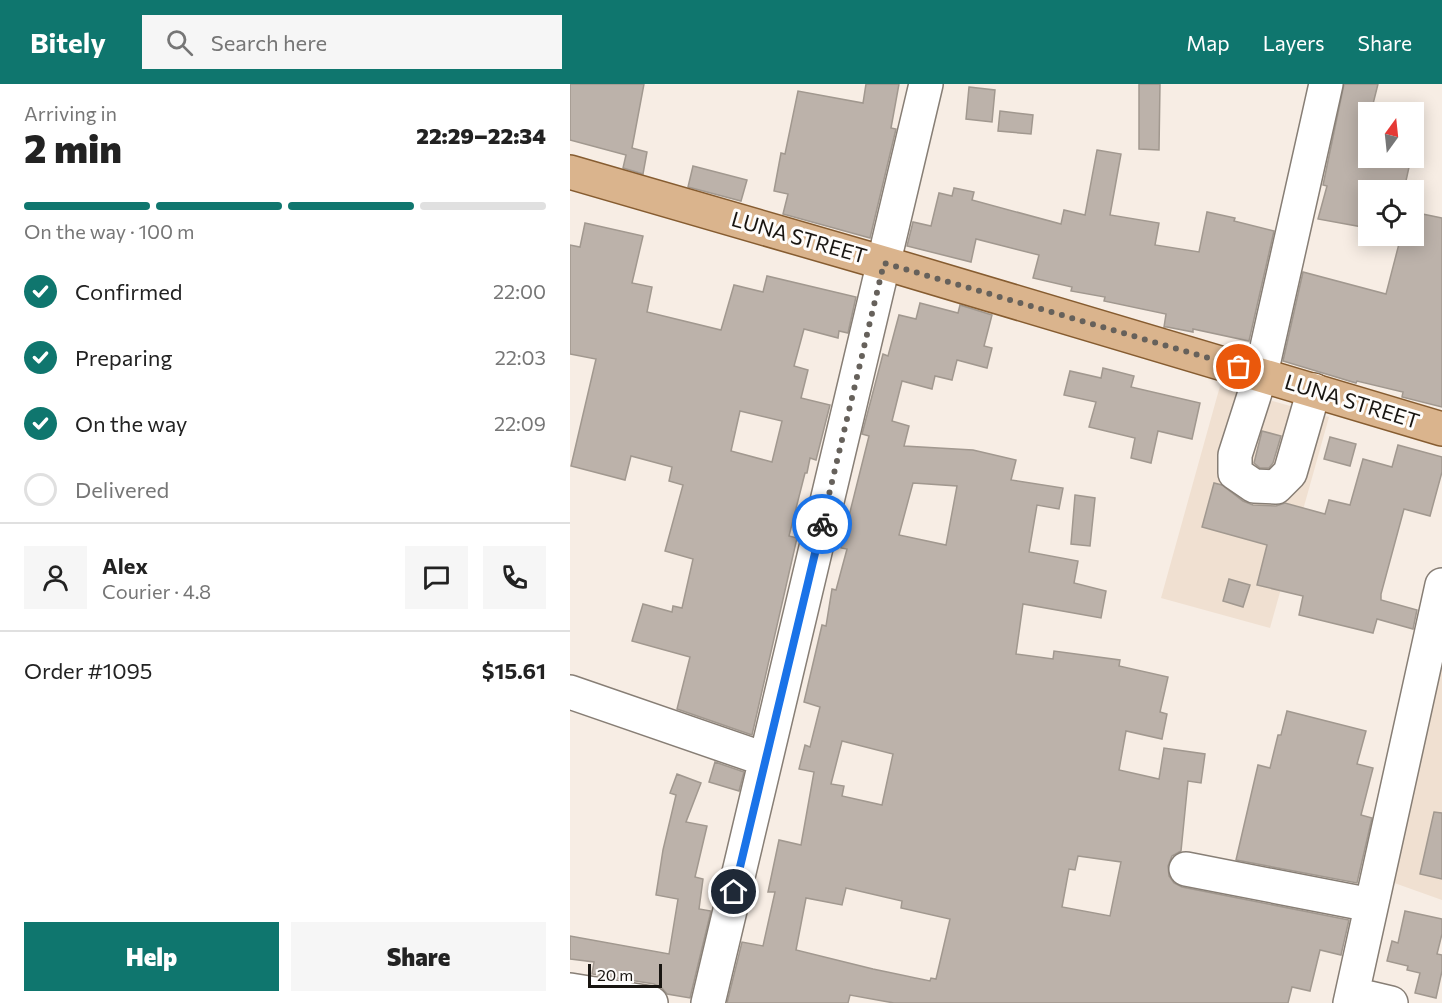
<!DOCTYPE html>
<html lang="en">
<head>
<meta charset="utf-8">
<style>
	body { margin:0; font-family:Commissioner,sans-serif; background:#f6f6f6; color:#222; height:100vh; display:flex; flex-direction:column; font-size:22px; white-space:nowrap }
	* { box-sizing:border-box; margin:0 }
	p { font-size:20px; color:#767676 }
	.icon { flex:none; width:33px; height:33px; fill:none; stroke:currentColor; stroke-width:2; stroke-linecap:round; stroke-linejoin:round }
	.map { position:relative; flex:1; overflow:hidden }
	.side { display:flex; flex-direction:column; background:#fff; width:570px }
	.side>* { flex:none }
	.needle { width:39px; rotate:15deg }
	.controls { position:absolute; left:788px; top:18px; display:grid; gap:12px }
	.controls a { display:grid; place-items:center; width:66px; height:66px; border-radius:0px; background:#fff; box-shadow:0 3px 15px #0003; font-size:30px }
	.scale { position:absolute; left:18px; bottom:15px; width:74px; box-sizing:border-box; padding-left:6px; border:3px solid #181511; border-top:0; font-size:16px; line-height:21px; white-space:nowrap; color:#181511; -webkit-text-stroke:4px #fefcfa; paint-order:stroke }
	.pin { position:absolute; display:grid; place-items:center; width:51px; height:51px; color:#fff; margin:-26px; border:3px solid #fff; border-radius:50%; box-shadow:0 2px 6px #0007 }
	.courier { position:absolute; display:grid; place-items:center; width:60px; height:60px; margin:-30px; border:4px solid #1a73e8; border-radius:50%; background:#fff; color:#222; box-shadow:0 2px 8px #0007 }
	.headline em { font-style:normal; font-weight:800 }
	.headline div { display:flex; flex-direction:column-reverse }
	.headline { display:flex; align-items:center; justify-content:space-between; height:102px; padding:0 24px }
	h1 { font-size:39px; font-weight:800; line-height:45px }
	.bar { display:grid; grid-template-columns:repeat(4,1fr); gap:9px 6px; align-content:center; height:72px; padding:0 24px }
	.bar i { height:8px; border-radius:4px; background:#e0e0e0 }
	.bar .current { background:#0f766e }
	.bar p { grid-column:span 4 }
	.line { display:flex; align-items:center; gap:15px; padding:0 24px; border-top:2px solid #e0e0e0 }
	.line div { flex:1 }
	.round { display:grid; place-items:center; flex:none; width:63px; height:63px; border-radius:0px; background:#f6f6f6 }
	ol { padding:0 24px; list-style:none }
	li { display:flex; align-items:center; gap:18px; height:66px }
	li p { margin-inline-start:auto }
	li .icon { padding:6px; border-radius:50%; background:#0f766e; color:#fff; stroke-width:4 }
	li:last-child { color:#767676 }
	li i { width:33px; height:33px; border:3px solid #e0e0e0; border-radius:50% }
	.primary-button { display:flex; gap:12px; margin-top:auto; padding:12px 24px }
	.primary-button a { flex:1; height:69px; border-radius:0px; background:#0f766e; color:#fff; font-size:24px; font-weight:800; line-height:69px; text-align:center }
	.primary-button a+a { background:#f6f6f6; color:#222 }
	header { display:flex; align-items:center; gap:36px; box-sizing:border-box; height:84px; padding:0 30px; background:#0f766e; color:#fff }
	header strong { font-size:28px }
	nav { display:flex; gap:33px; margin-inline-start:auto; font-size:21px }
	.search { width:420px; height:54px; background:#f6f6f6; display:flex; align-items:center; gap:15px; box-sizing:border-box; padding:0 21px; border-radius:0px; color:#767676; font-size:22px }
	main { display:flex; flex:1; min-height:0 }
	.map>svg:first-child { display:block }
</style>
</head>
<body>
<header>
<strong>Bitely</strong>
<div class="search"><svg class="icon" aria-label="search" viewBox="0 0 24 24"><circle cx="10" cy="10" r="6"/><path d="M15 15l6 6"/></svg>Search here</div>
<nav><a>Map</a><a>Layers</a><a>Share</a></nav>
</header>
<main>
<section class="side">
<div class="headline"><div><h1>2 min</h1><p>Arriving in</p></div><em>22:29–22:34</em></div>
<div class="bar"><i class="current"></i><i class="current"></i><i class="current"></i><i></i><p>On the way · 100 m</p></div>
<ol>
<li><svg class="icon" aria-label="check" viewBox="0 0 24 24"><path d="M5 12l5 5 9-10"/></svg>Confirmed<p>22:00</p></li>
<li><svg class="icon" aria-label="check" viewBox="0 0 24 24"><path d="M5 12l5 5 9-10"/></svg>Preparing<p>22:03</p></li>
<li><svg class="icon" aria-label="check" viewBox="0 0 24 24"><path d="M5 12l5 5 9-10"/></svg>On the way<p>22:09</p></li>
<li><i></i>Delivered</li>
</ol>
<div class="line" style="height:108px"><a class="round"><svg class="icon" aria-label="person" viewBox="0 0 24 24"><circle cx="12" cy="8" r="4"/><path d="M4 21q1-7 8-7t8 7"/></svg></a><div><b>Alex</b><p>Courier · 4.8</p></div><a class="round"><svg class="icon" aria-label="chat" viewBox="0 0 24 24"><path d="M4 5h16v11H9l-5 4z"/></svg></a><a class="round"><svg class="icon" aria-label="phone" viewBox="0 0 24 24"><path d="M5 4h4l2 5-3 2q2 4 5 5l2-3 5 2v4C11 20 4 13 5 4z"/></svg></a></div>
<div class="line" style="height:78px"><div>Order #1095</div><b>$15.61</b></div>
<div class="primary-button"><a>Help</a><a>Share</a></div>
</section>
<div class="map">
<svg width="872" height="919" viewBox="0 0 872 919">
	<rect width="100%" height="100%" fill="#f7ede4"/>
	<path fill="#f0e0d1" d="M650 302 759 333 700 544 591 514Z
		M872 528V816L816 796Z"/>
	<path fill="#bcb2aa" stroke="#a1988f" stroke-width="1.5" fill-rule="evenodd" d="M0 0H74L62 64 77 68 73 90 53 84 56 71 0 56Z
		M296 0H329L321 44 326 45 300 154 213 130 218 110 204 107 211 69 215 70 228 7 293 19Z
		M569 0H590L589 66 569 65Z
		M774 0H808L801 28H798V42L791 74H841L834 106H798V144L748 135 757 102 753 101Z
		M399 3 425 6 422 38 396 35Z
		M430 27 463 31 461 50 428 47Z
		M527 66 551 70 540 131 589 139 585 161 629 168 637 128 665 134 664 137 704 147 679 257 623 245V248L597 243H594L596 230 534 217 535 213 501 207 502 203 463 194 469 171 406 155 401 178 337 162 343 138 361 142 369 109 382 112 384 104 404 108 402 116 491 140 494 126 515 131Z
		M123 82 177 96 171 117 118 103Z
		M843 128 872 134V323L832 313 833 308 787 297 786 299 713 277 733 188 816 210 831 152H843Z
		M15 139 73 152 62 199 82 203 77 228 151 246 164 201 193 208 197 192 286 213 278 249 269 247 268 254 234 245 224 282 238 286 231 314 260 321 246 376 240 374 237 389H235L219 452 227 454 182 651 107 625 120 573 62 557 73 520 102 528 103 522 112 524 123 475 95 467 113 401 99 397 102 383 61 372 55 396 1 382 26 275 0 270V161L10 163ZM170 327 212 337 202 378 161 367Z
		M350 219 388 229 390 221 422 231 414 262 422 264 417 284 387 276 382 296 365 292 362 305 332 297 322 337 339 342 334 362 403 366 446 376 441 396 493 404 489 425 467 421 459 468 508 477 504 499 536 507 531 534 453 520 446 570 483 575 484 567 550 576 549 582 598 593 590 628 597 630 592 655 556 647 549 686 589 695 594 664 635 670 631 699 618 697 611 767 602 772 598 782 599 792 604 799 612 803 779 836 771 871 750 866 740 907 722 903 718 919H324L280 911 278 919H157L172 858 193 862 205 808H198L209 756 231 761 244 688 229 685 235 661 240 663 250 623 234 618 252 541 256 542 262 505 266 506 277 465 271 464 299 352 292 350 313 270 318 272 329 231 346 235ZM343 399 387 402 376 461 329 451ZM272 657 323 670 312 721 272 712 274 702 261 700ZM508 772 551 778 540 832 492 823 499 785 505 786ZM276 804 332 817 331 824 380 835 366 895 361 894 360 897 303 885 226 866 236 814 272 821Z
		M533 284 564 292 561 303 630 319 622 355 588 347 581 379 561 374 565 354 519 343 526 318 494 311 500 287 531 294Z
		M692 347 711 352 703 379 699 384H690L684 379Z
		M760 353 786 360 780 382 754 375Z
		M828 361 872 373V388L860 432 834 425 811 510V516L847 526 843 545 807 535 803 549 729 531 733 512 687 501 697 461 632 443 644 399 652 401 673 417 683 421 706 422 715 419 755 430 759 416 780 421 793 375 822 383Z
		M505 411 525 414 520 462 501 460Z
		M659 495 680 501 673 523 653 517Z
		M717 627 796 647 787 680 803 684 791 731 802 734 787 799 666 776 688 681 700 684 708 651H711Z
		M145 678 174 688 169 707 139 698Z
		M107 690 131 699 116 738 137 742 125 793 133 795 129 825 141 827 120 914 97 910 92 904 84 900 22 890 24 878 0 875V852L99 870 108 815 86 811 93 766 106 711 100 709Z
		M864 728 872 729V795L850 790Z
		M835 827 872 835V850L867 870 872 871V887L866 914 845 909 850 889 837 886 838 882 817 877 822 857 828 859Z"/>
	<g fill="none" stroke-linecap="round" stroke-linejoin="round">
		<defs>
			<path id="minor" d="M744 306 720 389 706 403 684 402 665 389V371L691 290 756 0
				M0 608 194 675
				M616 785 801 821
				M0 906 81 919
				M783 910 821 919
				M138 919 356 0
				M780 919 872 501"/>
			<path id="major" d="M0 88 314 179 872 345"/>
		</defs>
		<use href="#minor" stroke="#877e75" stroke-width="36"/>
		<use href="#major" stroke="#865c30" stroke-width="36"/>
		<use href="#minor" stroke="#fff" stroke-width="33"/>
		<use href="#major" stroke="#dab48d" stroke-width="33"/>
	</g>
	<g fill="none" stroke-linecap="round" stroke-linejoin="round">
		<path stroke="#66615b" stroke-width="6" stroke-dasharray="0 10.8" d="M252 440 314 179 669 283"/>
		<path stroke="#1a73e8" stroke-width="8" d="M164 808 252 440"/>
	</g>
	<g text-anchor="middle" stroke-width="6" stroke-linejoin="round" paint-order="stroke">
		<g font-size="21" fill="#181511" stroke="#fefcfa">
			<text transform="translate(229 154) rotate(16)" y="7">LUNA STREET</text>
			<text transform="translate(782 318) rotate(17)" y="7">LUNA STREET</text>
		</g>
	</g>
</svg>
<div class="controls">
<a><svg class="needle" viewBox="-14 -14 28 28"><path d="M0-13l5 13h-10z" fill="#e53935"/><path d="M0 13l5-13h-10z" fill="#767676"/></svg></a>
<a><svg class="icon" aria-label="locate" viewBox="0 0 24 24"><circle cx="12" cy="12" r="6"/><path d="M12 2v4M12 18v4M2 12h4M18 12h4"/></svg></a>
</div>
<div class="scale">20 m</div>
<div class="pin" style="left:669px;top:283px;background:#ea580c"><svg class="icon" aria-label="bag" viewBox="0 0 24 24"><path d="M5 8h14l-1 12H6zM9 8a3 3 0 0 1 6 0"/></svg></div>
<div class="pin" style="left:164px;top:808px;background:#1f2937"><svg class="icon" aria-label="home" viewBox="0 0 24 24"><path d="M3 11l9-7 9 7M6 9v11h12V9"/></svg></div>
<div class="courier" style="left:252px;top:440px"><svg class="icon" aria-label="bike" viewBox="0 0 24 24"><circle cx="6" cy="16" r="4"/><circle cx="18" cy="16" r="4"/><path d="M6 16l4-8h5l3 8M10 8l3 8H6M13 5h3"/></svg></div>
</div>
</main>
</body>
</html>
